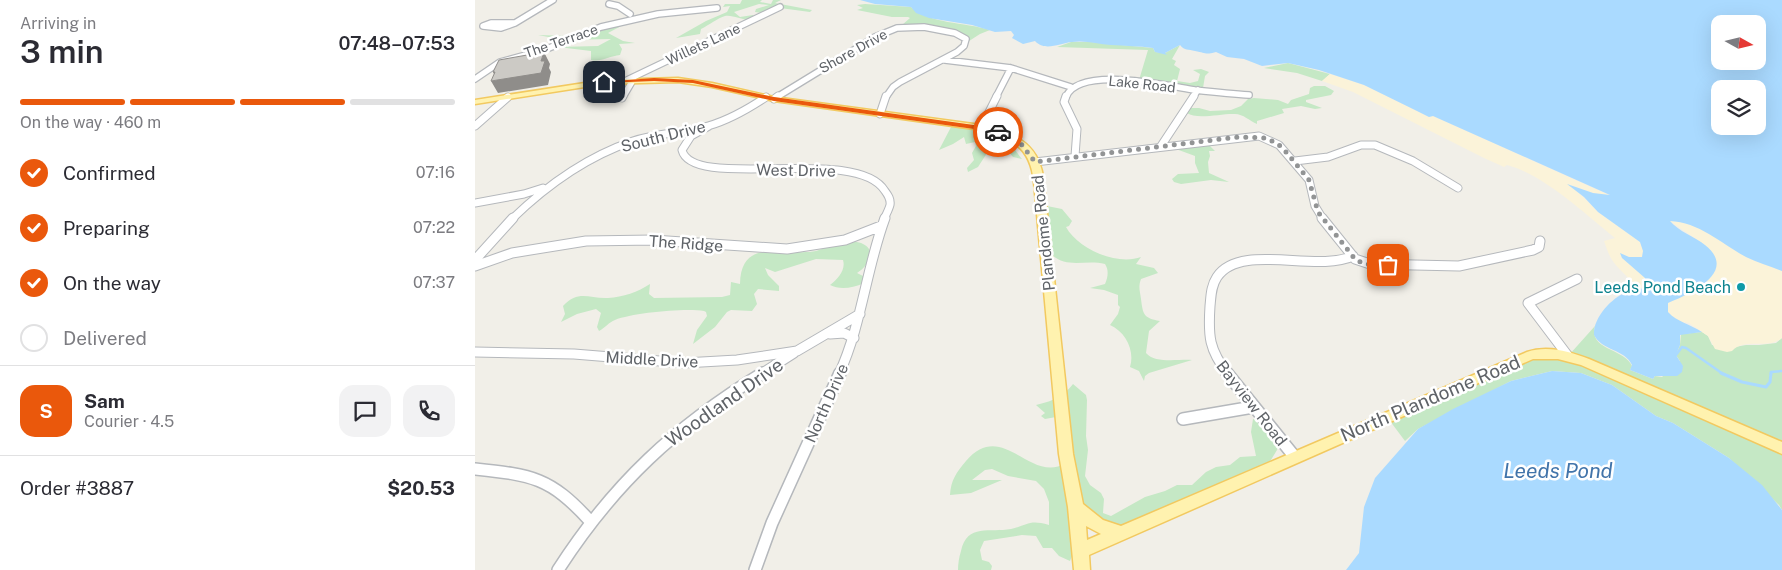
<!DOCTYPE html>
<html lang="en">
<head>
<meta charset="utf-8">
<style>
	body { margin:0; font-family:"Public Sans",sans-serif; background:#f2f2f3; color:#2b2b33; height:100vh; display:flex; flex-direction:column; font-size:19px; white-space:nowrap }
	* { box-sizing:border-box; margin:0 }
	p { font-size:16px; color:#7c7c81 }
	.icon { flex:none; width:28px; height:28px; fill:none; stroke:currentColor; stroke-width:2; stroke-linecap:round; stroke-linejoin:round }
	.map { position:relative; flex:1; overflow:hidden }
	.sheet { display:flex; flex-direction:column; background:#fff; width:475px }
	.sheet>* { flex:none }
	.needle { width:32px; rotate:98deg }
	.fabs { position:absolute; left:1236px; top:15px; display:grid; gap:10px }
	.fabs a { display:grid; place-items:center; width:55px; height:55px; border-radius:10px; background:#fff; box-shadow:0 5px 20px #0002; font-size:25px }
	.pin { position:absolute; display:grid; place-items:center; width:42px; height:42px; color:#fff; margin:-21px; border-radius:10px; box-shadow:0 2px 8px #0006 }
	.courier { position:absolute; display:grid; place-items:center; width:50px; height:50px; margin:-25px; border:4px solid #ea580c; border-radius:50%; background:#fff; color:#222; box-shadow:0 1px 6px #0007 }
	.head em { font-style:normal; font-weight:600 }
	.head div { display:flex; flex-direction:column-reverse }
	.head { display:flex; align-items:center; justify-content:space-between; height:85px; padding:0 20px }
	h1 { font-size:32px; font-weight:600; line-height:38px }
	.bar { display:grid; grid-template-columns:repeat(4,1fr); gap:8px 5px; align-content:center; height:60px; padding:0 20px }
	.bar i { height:6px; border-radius:4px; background:#e1e1e2 }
	.bar .current { background:#ea580c }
	.bar p { grid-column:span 4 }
	.line { display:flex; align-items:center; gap:12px; padding:0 20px; border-top:1px solid #e1e1e2 }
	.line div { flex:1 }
	.round { display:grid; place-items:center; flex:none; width:52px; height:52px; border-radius:15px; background:#f2f2f3 }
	ol { padding:0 20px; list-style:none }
	li { display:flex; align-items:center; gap:15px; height:55px }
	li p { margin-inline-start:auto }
	li .icon { padding:5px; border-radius:50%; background:#ea580c; color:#fff; stroke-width:4 }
	li:last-child { color:#7c7c81 }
	li i { width:28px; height:28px; border:2px solid #e1e1e2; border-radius:50% }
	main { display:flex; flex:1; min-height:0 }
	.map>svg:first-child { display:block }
</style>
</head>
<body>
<main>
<section class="sheet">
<div class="head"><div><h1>3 min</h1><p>Arriving in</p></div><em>07:48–07:53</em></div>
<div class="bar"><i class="current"></i><i class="current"></i><i class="current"></i><i></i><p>On the way · 460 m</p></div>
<ol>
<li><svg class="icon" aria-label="check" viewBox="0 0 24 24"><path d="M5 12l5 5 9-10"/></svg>Confirmed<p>07:16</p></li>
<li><svg class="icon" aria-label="check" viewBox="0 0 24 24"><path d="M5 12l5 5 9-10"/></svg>Preparing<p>07:22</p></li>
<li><svg class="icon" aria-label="check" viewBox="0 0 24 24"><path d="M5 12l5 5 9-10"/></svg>On the way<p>07:37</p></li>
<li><i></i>Delivered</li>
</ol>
<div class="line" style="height:90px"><b class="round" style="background:#ea580c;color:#fff">S</b><div><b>Sam</b><p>Courier · 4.5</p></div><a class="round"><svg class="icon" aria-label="chat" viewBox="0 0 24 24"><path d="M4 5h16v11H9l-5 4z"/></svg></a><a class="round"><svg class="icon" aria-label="phone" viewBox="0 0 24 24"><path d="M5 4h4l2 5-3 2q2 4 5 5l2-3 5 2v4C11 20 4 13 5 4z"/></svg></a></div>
<div class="line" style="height:65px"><div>Order #3887</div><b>$20.53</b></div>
</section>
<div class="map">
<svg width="1307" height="570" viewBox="0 0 1307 570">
	<rect width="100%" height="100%" fill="#f1efe8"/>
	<path fill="#c5e8c5" d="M267 0H287L285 2 296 4 298 0H306L300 3 337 10 335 12 305 8 287 13 280 12 281 9 294 5 284 4 259 12 265 17 278 15 281 19C269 22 258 14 250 16 243 18 234 25 226 29L225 34 201 38 231 21 252 12 255 6 248 7 250 4H265Z
		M390 4 436 7C455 24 489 22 515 30L505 34 491 43 488 37 427 25 435 18 433 17H417L382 10 388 8 382 5Z
		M146 23 148 25 133 33 148 41 160 43 144 44 147 49 145 55C135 56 126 62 116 60V51L83 47 123 46 136 39 89 40 63 35 93 36 107 30Z
		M596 42H616L678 48 680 52 690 53 705 45 697 59 701 61 699 65 705 69 702 81 715 83 723 81 725 74 718 70 726 69 734 72 730 76 728 88 729 89 664 80 673 50 582 47Z
		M813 63 855 74 847 81 822 73 789 68Z
		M839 86H850L859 91 856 95 831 100V102L847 108 840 109 826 106 807 109 809 113 782 121V124C775 121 768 114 760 114 748 113 722 120 712 113L715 108H724L735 111 756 110 766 106 773 99 779 98 803 100 813 104 816 100 834 94 835 88Z
		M476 127C496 128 523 131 537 146 541 150 543 155 547 159L538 157 532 150H514L503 167 493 172 492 168 499 160 497 153 501 146 500 142 491 144 489 137 478 144 464 150Z
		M739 145 735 146 740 151H734L735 156 733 162 734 173 754 182 736 180 706 184 699 182 697 179 703 174 724 173 720 163V156L701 149Z
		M572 206 587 209 597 221 594 226 591 227C603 249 642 266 666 257L661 264 679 268 683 273 666 279C663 287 665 291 666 299 668 314 668 318 685 321L674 331 671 353C680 364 704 359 717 360L674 373 670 376 669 381 664 371 655 367C660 351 651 332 635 325L643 314 645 307 643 305V295L629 290 615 288 630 284C633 277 634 270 630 264 611 259 593 269 577 255V235L573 229 570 208Z
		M371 241C377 242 383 241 388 244 403 251 392 267 382 273L388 276 389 280 387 284C378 288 364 290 355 285 363 279 371 270 368 260L341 259 300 272 290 268 293 275 304 286V291L283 289 279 294 282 304 277 311 256 310 252 312 240 327 218 344 222 330 232 316 231 312 229 311C209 308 158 313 140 320 134 322 130 328 124 331L122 327 126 313 121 309 102 314 86 322 90 314 88 306C104 289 114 299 133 298 148 297 163 292 175 284L174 294 179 298 247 297 255 295 256 282 265 284C266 235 311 257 341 251 351 248 361 243 371 241Z
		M1120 326C1113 350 1149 348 1157 366L1155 370 1178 379 1180 376 1187 377 1205 361 1201 355 1205 345 1206 334 1227 332 1233 336 1237 345 1260 347 1271 345H1284L1301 343 1307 338V510L1304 505 1254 458 1198 423 1181 416 1137 385 1106 373 1077 371 1036 381 943 429 930 441 912 417 1056 355H1094Z
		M598 384 611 395 612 400 611 436 613 450 610 476 615 485 626 493 629 499 628 513 636 516 670 497 690 491 702 485H717L731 472 741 467 755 465 765 457 781 456 776 432 778 419 783 420 804 445 802 450 794 463 645 529 613 516 595 561 584 556 577 548H568L561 536 547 535 509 541 505 550 507 560 514 562 517 566 516 570H483C483 564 484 557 486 551 492 523 515 533 536 529 553 525 554 519 574 525V502L569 489 561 481 533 476 517 469 510 470 497 480H527L496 493 475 495C476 480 481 473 491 461 528 418 555 485 591 463L581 417 570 419 566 416 570 413 561 405C577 401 587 398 598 384Z"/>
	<path fill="#fbf3d9" d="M855 74 889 85 954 117 958 116 1136 196 1118 193 1096 185 1123 212 1165 242 1168 251 1167 257H1154L1146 254 1170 278V286L1161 291H1154L1157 287C1155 276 1146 272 1140 264 1134 257 1132 249 1129 241L1140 238C1110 214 1069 175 1032 165L1029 167 1009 158 878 92 847 81Z
		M1195 221C1224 222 1247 243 1271 257 1283 263 1295 266 1307 271V338C1293 350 1269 337 1257 351L1252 352 1240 349 1233 336 1227 332 1214 323 1201 321 1193 312V303C1207 297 1218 290 1232 283L1231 246Z"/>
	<path fill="#aadaff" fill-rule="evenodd" d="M385 0H1307V271C1295 266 1283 263 1271 257 1247 244 1224 222 1195 221 1203 231 1220 237 1230 245 1264 272 1215 294 1193 303V312C1202 322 1215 324 1227 332L1205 335V345L1201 355 1208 366 1207 372 1202 376H1180L1178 379 1155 370 1157 365C1150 349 1127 351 1119 335 1118 318 1136 298 1152 292 1158 289 1165 292 1170 286V278L1147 258 1145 253 1154 257H1167L1168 251 1165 242 1123 212 1109 197 1092 184 1118 193 1135 195 958 116 954 117 942 111 889 85 844 70 813 63 787 66 769 59 752 57 741 52C730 55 731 53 720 51 713 49 710 51 705 45L690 53 692 55 680 52 678 48C664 46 650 46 636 45 623 44 610 40 597 42 585 43 570 52 560 41L548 44 537 38 539 35 536 31 520 32 497 25 454 18 441 13 436 7 400 4ZM1245 24H1282V61H1245ZM1245 89H1282V126H1245Z
		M1077 371 1106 373 1137 385 1181 416 1198 423 1254 458 1287 485 1307 510V570H871L884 553 889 507 900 478 943 429 978 409 1036 381Z"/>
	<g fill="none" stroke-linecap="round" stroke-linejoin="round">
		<path stroke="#aadaff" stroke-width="2.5" d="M1201 355 1207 347 1211 348 1248 374
			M1296 374V372L1307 371"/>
		<path stroke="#aadaff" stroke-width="3" d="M1246 373 1267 382 1291 387 1295 382 1296 373"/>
		<defs>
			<path id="minor-far3" d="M134 4 143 6 155 14
				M16 23H40L26 28 8 26Z
				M40 23 78 0
				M470 60 536 68 596 87
				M0 79 25 62 69 50 126 27 183 14 242 8
				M152 80 305 7
				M148 97 158 80
				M302 97 400 37 422 28 449 27 480 33 491 39 489 46 482 52 425 82 418 87 411 97
				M521 97 536 68
				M591 97C604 65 693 86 720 90 738 92 756 94 774 95
				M718 97 723 90"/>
			<path id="minor-far2" d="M591 96 589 102 602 129 600 156
				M147 98 148 96
				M299 99 303 96
				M405 114 411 96
				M0 126 33 97
				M234 126 216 136 207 150C217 192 382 144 410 191 413 195 416 199 415 205 414 209 411 215 409 219
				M506 128 522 96
				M686 146 719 96
				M820 161 853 157 886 145H900L938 161 983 188
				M560 162 784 136 804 145 834 180 840 206 848 219
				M0 203 49 194 68 188
				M37 219C72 185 111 157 158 141 182 133 209 133 233 126 254 120 273 109 291 97"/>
			<path id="minor-far1" d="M847 218 880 259 895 264 984 266 1058 250 1064 247 1065 241
				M0 260 38 218
				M0 266 37 253 111 241 178 240 312 249 370 240 406 226
				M355 334 369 333 379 338
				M0 352 99 354 209 363 262 360 322 351 385 314
				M1093 356 1053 303 1102 279
				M286 374 319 353
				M364 374C387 324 391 269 410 218
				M753 374C734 350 733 336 735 306 736 296 736 286 742 277 765 242 841 273 878 256"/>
			<path id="minor" d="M752 373 819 456
				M708 419 778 407
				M0 469C57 475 75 477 115 521
				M83 570C139 483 200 427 288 373
				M280 570 297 523 365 373"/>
			<path id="major" d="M203 78 237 83 299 97 506 125C537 133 562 141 568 176L598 454 608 504 628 520 646 526 1052 352C1073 345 1095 352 1114 359L1307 442V454L1106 365 1083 359H1058L614 555 615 570H599L593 507 584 454 559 182C555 146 537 139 506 130L299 101 237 87 203 82 129 84 0 104V100L129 80ZM611 526 626 534 612 540Z"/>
		</defs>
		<use href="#minor-far3" stroke="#b5b8bc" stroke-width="8"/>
		<use href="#minor-far2" stroke="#b5b8bc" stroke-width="9"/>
		<use href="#minor-far1" stroke="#b5b8bc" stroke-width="11"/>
		<use href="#minor" stroke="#b5b8bc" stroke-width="14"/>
		<use href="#major" stroke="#f2c960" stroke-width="3"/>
		<use href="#minor-far3" stroke="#fff" stroke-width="5.5"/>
		<use href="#minor-far2" stroke="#fff" stroke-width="7"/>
		<use href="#minor-far1" stroke="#fff" stroke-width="9"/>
		<use href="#minor" stroke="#fff" stroke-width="11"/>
		<use href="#major" fill="#fff2af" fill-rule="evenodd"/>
	</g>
	<path fill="#8f8d8a" d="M69 52 75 64 74 68 76 72 73 85 23 93 16 81 22 80 18 72 66 61Z"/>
	<path fill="#cccac5" stroke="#8f8d8a" d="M69 52 66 61H70L66 73 16 81 20 72H18L24 60Z"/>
	<path fill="#ea580c" d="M179 78 218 80 299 97 506 126 526 132 523 134 506 130 299 101 218 83 179 81 129 83 126 82Z"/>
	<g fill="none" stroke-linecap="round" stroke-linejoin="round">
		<path stroke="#929495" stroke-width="5" stroke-dasharray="0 9" d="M523 132 547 145 560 162 763 137 792 138 804 145 812 153 834 180 843 212 880 259 889 264 913 265"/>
	</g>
	<circle fill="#0f9aa8" stroke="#fff" stroke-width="2" cx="1266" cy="287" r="5"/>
	<g text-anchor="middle" stroke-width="5" stroke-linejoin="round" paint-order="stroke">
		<g font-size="14" fill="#5f6368" stroke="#fff">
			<text transform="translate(86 41) rotate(-19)" y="5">The Terrace</text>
			<text transform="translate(228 44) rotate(-25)" y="5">Willets Lane</text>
			<text transform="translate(378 51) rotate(-29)" y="5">Shore Drive</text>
			<text transform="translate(667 84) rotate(6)" y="5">Lake Road</text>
		</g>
		<g font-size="16" fill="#5f6368" stroke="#fff">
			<text transform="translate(188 136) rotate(-14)" y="6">South Drive</text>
			<text transform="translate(321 170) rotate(1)" y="6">West Drive</text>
			<text transform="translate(568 233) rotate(-96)" y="6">Plandome Road</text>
			<text transform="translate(211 243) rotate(4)" y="6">The Ridge</text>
			<text transform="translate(177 359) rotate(3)" y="6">Middle Drive</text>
			<text transform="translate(351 403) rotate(-66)" y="6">North Drive</text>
			<text transform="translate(777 403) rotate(52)" y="6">Bayview Road</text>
		</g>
		<g font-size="16" fill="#0d838f" stroke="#fff" text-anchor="end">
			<text x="1256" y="293">Leeds Pond Beach</text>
		</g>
		<g font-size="19" fill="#5f6368" stroke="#fff">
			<text transform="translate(955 398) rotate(-23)" y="7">North Plandome Road</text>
			<text transform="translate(249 402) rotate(-35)" y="7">Woodland Drive</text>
		</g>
		<g font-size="21" font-style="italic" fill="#4174aa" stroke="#fff">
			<text x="1083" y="478">Leeds Pond</text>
		</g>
	</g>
</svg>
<div class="fabs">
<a><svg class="needle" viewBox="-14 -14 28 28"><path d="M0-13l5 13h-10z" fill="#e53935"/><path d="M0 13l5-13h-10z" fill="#7c7c81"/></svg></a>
<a><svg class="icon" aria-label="layers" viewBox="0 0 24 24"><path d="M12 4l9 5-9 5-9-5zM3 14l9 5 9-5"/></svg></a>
</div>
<div class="pin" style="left:913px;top:265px;background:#ea580c"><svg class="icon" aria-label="bag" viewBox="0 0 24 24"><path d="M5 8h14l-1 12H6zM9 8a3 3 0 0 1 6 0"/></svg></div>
<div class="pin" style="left:129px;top:82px;background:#1f2937"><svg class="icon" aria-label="home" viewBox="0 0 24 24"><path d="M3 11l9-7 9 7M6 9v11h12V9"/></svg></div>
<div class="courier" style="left:523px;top:132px"><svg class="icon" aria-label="car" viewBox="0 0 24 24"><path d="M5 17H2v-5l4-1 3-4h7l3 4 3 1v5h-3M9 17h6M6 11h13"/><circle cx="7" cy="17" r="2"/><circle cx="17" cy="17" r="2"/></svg></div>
</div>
</main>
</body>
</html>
